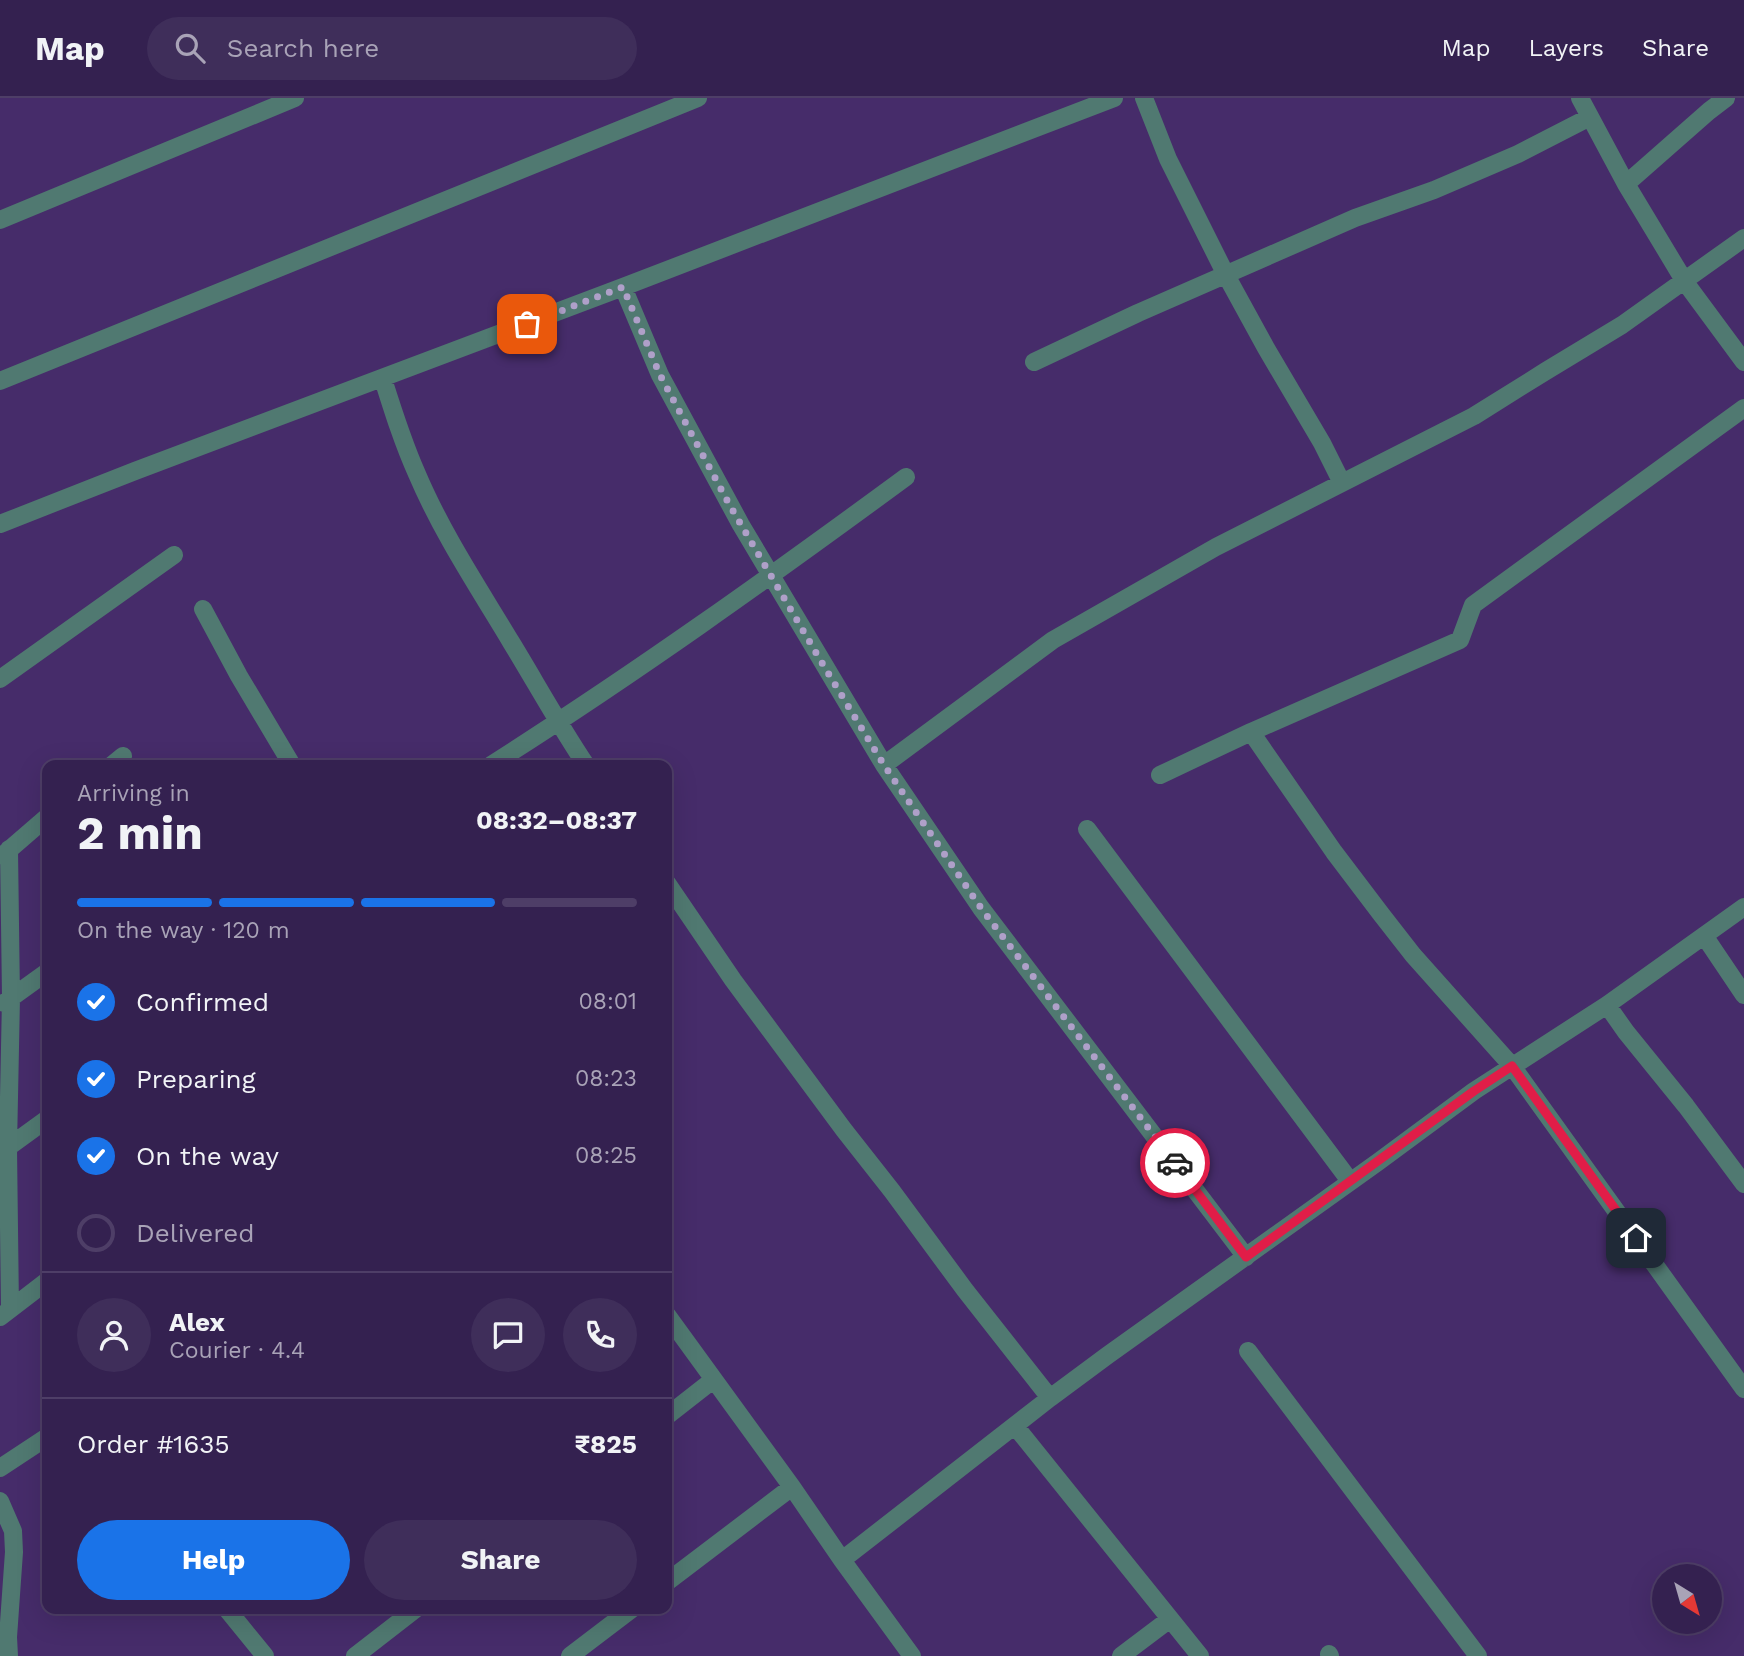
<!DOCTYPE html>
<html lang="en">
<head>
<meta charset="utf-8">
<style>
	body { margin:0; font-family:"Work Sans",sans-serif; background:#3f2e5a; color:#f1f3f6; height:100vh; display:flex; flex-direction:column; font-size:26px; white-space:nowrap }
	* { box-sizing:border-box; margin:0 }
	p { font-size:23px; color:#a9a3b7 }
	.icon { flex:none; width:38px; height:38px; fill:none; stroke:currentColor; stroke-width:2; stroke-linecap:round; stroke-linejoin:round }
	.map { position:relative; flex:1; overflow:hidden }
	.sheet { position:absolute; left:42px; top:662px; width:630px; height:854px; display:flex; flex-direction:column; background:#342150; border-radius:14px; box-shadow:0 7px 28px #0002,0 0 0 2px #4e3e67 }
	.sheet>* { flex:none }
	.needle { width:46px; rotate:143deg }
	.buttons { position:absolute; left:1652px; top:1466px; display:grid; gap:14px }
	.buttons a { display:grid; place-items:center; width:70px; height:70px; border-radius:50%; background:#342150; box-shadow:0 7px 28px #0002,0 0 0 2px #4e3e67; font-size:35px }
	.pin { position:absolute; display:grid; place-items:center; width:60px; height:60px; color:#fff; margin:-30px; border-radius:14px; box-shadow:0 4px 10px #0006 }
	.courier { position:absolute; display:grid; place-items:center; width:70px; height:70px; margin:-35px; border:5px solid #e11d48; border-radius:50%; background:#fff; color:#222; box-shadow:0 2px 9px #0007 }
	.overview em { font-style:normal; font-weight:700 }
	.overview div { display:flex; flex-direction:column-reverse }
	.overview { display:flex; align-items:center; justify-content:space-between; height:119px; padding:0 35px }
	h1 { font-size:46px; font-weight:700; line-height:52px }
	.bar { display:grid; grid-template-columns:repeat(4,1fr); gap:10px 7px; align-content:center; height:84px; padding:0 35px }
	.bar i { height:9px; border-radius:5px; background:#4e3e67 }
	.bar .selected { background:#1a73e8 }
	.bar p { grid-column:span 4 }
	.line { display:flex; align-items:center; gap:18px; padding:0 35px; border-top:2px solid #4e3e67 }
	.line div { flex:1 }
	.round { display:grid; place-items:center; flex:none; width:74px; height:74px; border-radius:37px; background:#3f2e5a }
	ol { padding:0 35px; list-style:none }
	li { display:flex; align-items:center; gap:21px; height:77px }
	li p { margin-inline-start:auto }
	li .icon { padding:7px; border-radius:50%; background:#1a73e8; color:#fff; stroke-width:4 }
	li:last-child { color:#a9a3b7 }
	li i { width:38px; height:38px; border:4px solid #4e3e67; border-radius:50% }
	.cta { display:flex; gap:14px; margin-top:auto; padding:14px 35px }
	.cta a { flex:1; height:80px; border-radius:42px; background:#1a73e8; color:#fff; font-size:28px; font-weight:700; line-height:80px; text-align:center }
	.cta a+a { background:#3f2e5a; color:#f1f3f6 }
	header { display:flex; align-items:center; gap:42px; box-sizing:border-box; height:98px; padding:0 35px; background:#342150; border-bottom:2px solid #4e3e67 }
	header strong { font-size:33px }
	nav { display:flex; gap:38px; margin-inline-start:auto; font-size:24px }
	.search { width:490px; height:63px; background:#3f2e5a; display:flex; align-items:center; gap:18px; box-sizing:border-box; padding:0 24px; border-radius:38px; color:#a9a3b7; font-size:26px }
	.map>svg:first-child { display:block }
</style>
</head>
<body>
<header>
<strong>Map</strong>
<div class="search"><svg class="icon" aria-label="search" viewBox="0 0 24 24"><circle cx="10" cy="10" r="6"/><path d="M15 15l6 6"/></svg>Search here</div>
<nav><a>Map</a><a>Layers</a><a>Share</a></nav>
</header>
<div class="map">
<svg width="1744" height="1558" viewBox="0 0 1744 1558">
	<rect width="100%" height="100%" fill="#462c6a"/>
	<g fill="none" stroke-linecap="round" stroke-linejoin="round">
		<path stroke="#507971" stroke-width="18" d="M1580 0 1626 86 1685 184 1744 264
			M1626 86 1709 13 1726 0
			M0 122 295 0
			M623 189 660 277 741 427 884 667 981 810 1246 1159
			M1034 264 1138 215 1355 120 1434 92 1518 56 1590 19
			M383 281C393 313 403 345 417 376 442 435 478 489 511 544 536 585 559 627 586 667
			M0 283 698 0
			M1342 385 1474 318 1546 273 1622 227 1744 140
			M0 426 135 373 623 189 1114 0
			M203 511 239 578 292 667
			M0 581 174 457
			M1251 634 1334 754 1381 816 1413 857 1512 968 1744 1291
			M112 667 123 658
			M491 667C633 577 770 479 906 379
			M884 667 1053 542 1216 449 1342 385 1322 345 1266 250 1226 177 1168 61 1144 0
			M1160 677 1251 634 1460 542 1473 507 1744 310
			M1087 731 1350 1083
			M9 751 11 900 8 1049 10 1211
			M2 758 47 719
			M667 785 733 882 844 1032 892 1093 965 1192 1050 1300
			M1705 839 1744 897
			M4 905 47 874
			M1607 907 1626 934 1686 1008 1744 1086
			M3 1053 47 1021
			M667 1217 792 1389 842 1462 912 1558
			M0 1219 47 1183
			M1248 1253 1478 1558
			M667 1318 713 1282
			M1015 1328 1200 1558
			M0 1370 47 1339
			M0 1403 13 1433 14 1454 8 1539 9 1558
			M842 1462 1050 1300 1108 1257 1378 1064 1474 993 1607 907 1744 809
			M667 1484 792 1389
			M226 1510 265 1558
			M1329 1556 1330 1558
			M355 1558 417 1510
			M570 1558 633 1510
			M1121 1558 1170 1521"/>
	</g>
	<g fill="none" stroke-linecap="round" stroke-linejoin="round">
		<path stroke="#afa0c9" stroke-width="7" stroke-dasharray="0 12.6" d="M527 226 623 189 660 277 729 406 825 570 884 667 981 810 1175 1065"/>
		<path stroke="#e11d48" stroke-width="9" d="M1175 1065 1246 1159 1474 993 1512 968 1636 1140"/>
	</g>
</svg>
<div class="buttons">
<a><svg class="needle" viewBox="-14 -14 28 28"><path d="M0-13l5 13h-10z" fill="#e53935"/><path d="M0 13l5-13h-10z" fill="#a9a3b7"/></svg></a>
</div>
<div class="pin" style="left:527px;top:226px;background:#ea580c"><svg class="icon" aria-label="bag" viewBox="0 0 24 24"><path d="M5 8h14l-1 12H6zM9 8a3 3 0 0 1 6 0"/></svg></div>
<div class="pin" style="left:1636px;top:1140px;background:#1f2937"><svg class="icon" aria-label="home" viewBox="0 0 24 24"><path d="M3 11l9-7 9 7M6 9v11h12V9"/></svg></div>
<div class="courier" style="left:1175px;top:1065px"><svg class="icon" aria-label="car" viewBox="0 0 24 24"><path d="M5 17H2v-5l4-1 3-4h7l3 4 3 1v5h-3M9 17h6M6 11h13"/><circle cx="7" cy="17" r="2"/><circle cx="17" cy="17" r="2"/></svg></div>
<section class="sheet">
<div class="overview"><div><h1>2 min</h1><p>Arriving in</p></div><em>08:32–08:37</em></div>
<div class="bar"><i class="selected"></i><i class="selected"></i><i class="selected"></i><i></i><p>On the way · 120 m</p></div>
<ol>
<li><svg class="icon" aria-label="check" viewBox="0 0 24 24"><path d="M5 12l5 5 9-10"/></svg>Confirmed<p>08:01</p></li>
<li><svg class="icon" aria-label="check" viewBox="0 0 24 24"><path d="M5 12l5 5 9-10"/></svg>Preparing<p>08:23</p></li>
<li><svg class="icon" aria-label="check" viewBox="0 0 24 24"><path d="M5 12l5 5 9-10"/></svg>On the way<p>08:25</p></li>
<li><i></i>Delivered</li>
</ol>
<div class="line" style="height:126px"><a class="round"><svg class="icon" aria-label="person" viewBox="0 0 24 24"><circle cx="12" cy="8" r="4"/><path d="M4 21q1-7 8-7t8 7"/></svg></a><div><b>Alex</b><p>Courier · 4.4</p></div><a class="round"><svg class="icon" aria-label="chat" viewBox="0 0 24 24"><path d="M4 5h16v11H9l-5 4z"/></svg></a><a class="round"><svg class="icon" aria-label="phone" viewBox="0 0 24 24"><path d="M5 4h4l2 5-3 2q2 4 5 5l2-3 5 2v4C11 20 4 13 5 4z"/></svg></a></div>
<div class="line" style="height:91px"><div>Order #1635</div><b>₹825</b></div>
<div class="cta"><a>Help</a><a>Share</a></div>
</section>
</div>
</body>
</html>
